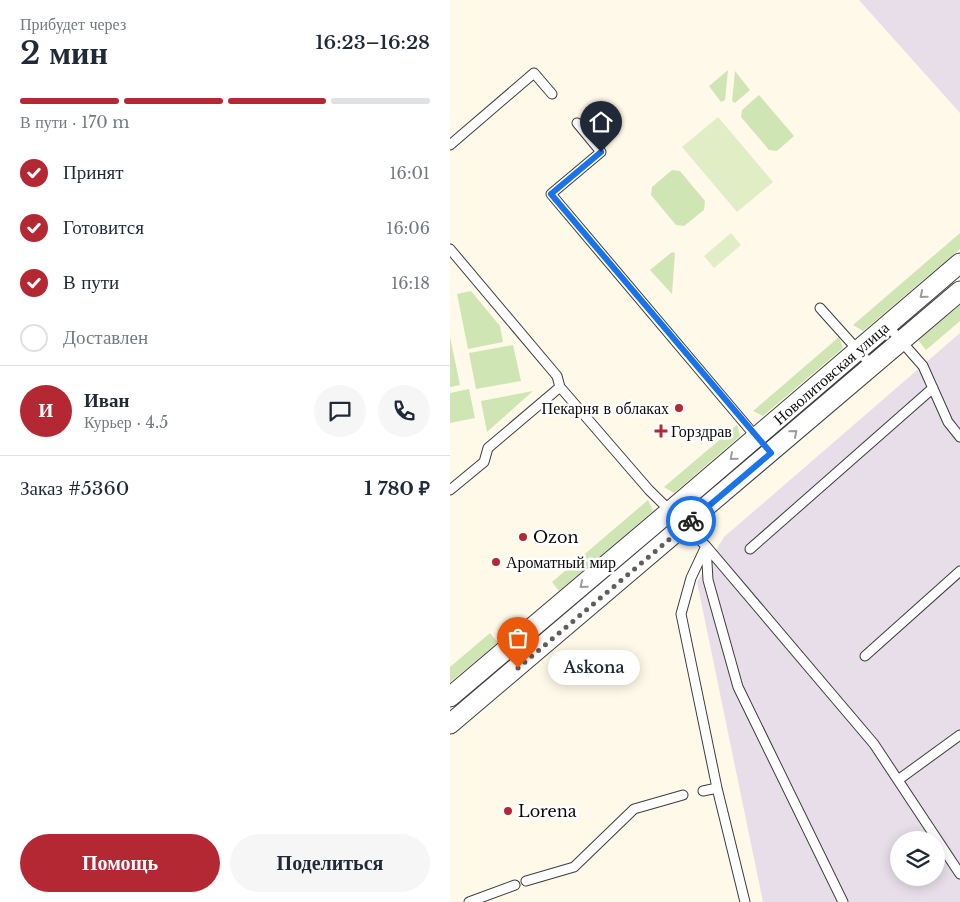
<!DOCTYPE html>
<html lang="ru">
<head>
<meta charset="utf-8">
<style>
	body { margin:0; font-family:"Libre Baskerville",serif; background:#f6f6f7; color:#1f2937; height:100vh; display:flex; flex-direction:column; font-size:19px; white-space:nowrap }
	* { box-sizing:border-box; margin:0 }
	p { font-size:16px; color:#747a83 }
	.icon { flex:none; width:28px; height:28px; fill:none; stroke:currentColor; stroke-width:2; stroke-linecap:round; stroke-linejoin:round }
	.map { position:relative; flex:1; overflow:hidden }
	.side { display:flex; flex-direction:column; background:#fff; width:450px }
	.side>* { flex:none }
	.controls { position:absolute; left:440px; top:831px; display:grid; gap:10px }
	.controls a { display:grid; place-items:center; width:55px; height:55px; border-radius:50%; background:#fff; box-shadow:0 2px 12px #0003; font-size:25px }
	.pin { position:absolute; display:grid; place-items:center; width:42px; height:42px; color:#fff; margin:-51px -21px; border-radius:50% 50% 50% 0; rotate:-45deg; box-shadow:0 0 5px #0007 }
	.pin .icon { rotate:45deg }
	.courier { position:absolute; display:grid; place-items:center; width:50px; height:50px; margin:-25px; border:4px solid #1a73e8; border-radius:50%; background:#fff; color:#222; box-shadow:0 1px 6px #0007 }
	.bubble { position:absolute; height:35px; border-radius:18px; background:#fff; box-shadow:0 2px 12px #0003; font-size:16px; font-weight:600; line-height:35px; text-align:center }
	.head em { font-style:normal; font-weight:600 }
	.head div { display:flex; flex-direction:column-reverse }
	.head { display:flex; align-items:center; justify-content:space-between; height:85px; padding:0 20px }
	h1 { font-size:32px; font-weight:600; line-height:38px }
	.bar { display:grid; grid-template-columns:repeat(4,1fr); gap:8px 5px; align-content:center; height:60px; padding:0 20px }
	.bar i { height:6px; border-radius:4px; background:#e0e1e3 }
	.bar .current { background:#b32833 }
	.bar p { grid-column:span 4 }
	.line { display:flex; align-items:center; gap:12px; padding:0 20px; border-top:1px solid #e0e1e3 }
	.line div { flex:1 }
	.round { display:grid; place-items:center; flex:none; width:52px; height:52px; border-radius:26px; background:#f6f6f7 }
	ol { padding:0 20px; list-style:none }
	li { display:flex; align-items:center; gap:15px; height:55px }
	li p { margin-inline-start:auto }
	li .icon { padding:5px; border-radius:50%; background:#b32833; color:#fff; stroke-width:4 }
	li:last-child { color:#747a83 }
	li i { width:28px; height:28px; border:2px solid #e0e1e3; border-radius:50% }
	.action { display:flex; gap:10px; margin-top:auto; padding:10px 20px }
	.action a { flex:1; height:58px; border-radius:30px; background:#b32833; color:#fff; font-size:20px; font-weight:600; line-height:58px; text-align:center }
	.action a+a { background:#f6f6f7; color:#1f2937 }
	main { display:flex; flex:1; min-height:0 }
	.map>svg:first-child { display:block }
</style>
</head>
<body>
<main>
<section class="side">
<div class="head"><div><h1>2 мин</h1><p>Прибудет через</p></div><em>16:23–16:28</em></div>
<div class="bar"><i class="current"></i><i class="current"></i><i class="current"></i><i></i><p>В пути · 170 m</p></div>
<ol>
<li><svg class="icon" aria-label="check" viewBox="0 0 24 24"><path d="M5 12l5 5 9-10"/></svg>Принят<p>16:01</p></li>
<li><svg class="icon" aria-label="check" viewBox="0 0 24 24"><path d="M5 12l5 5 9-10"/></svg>Готовится<p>16:06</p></li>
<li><svg class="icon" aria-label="check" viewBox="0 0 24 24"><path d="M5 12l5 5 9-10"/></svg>В пути<p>16:18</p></li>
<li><i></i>Доставлен</li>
</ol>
<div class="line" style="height:90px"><b class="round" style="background:#b32833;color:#fff">И</b><div><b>Иван</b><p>Курьер · 4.5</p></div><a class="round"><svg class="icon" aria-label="chat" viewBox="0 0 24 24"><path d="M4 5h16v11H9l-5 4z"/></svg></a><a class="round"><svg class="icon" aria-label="phone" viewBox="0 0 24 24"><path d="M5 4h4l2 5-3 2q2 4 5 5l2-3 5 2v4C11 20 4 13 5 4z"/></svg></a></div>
<div class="line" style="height:65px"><div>Заказ #5360</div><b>1 780 ₽</b></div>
<div class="action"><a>Помощь</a><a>Поделиться</a></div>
</section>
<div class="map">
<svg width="510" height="902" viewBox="0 0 510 902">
	<rect width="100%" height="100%" fill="#fef9e8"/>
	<path fill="#e7dee9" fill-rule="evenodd" d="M409 0H510V113Z
		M510 333V902H313L247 582 274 537ZM449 840H486V878H449Z"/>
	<path fill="#cfe6b4" d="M278 70 275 100 271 102 259 86Z
		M285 71 300 90 285 103 282 101Z
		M309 95 344 136 327 151 319 150 291 117 292 110Z
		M222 170 230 171 255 201 254 210 234 226 226 225 201 195 202 187Z
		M510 233V249L413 331 403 325Z
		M222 252 225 253 222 294 200 270Z
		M21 291 50 326 53 342 18 349 7 294Z
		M510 305V321L476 350 468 340Z
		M0 337 10 385 0 387Z
		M389 337 393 348 313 416 303 411Z
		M63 345 71 381 26 389 19 353Z
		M19 389 25 418 0 423V393Z
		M83 391 37 432 31 401Z
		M287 425 290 436 224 493 214 487Z
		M198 500 203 511 109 591 102 582Z
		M40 633 48 643 0 682V667Z"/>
	<path fill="#e1eec5" d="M268 117 323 182 287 212 232 147Z
		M281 233 291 245 264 268 254 256Z"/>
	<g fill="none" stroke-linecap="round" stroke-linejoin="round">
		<defs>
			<path id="lane" d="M127 123 151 152 101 194 307 438
				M0 145 84 73 102 94
				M0 249 107 376 110 387 199 490 256 546 424 744 510 874
				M370 308 422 366
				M437 325 473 366 498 422 510 437
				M0 490 34 462 38 448 110 387
				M256 546 258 580 288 687 393 902
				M256 546 241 578 231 614 267 788 295 902
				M300 549 483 388
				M415 656 510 571
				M448 780 510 735
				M253 791 267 788
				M76 881 124 867 184 809 233 795
				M19 902 65 885"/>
			<path id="street" d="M0 697 220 511 510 263
				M0 724 510 291"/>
		</defs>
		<use href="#lane" stroke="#3d3d3d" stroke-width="11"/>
		<use href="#street" stroke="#3d3d3d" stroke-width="21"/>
		<use href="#lane" stroke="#fff" stroke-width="9"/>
		<use href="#street" stroke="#fff" stroke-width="19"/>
	</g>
	<defs><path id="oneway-chevron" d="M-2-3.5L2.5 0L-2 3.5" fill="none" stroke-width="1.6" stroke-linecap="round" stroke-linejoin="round" transform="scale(1.25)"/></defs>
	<g stroke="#9d9d9d">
		<use href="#oneway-chevron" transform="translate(473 295) rotate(140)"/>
		<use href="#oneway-chevron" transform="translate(344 433) rotate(-41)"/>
		<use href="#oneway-chevron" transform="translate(283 457) rotate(139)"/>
		<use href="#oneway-chevron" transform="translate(133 585) rotate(140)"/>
	</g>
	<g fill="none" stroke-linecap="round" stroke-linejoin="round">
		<path stroke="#5f5e58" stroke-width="5" stroke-dasharray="0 9" d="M68 668 241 521"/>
		<path stroke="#1a73e8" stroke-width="6" d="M151 152 101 194 321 453 241 521"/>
	</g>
	<g fill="#b32833" stroke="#fff" stroke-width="2">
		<circle cx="229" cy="408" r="5"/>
		<path d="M208.5 423.5h5v5h5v5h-5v5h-5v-5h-5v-5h5z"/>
		<circle cx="73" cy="537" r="5"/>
		<circle cx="46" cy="562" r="5"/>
		<circle cx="58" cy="811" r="5"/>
	</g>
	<g text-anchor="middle" stroke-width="5" stroke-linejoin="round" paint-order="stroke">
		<g font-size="16" fill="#0a0a0a" stroke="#fff">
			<text transform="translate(381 373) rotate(-41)" y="6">Новолитовская улица</text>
		</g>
		<g font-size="16" fill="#0a0a0a" stroke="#fff" text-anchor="start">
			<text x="219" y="414" text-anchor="end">Пекарня в облаках</text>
			<text x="221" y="437">Горздрав</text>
			<text x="83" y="543">Ozon</text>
			<text x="56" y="568">Ароматный мир</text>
			<text x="68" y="817">Lorena</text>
		</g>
	</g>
</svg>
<div class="controls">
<a><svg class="icon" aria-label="layers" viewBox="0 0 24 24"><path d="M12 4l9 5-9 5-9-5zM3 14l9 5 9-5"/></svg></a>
</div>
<div class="pin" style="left:68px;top:668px;background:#ea580c"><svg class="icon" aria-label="bag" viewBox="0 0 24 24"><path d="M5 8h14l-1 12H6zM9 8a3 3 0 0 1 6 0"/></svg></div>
<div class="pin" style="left:151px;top:152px;background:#1f2937"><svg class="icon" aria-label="home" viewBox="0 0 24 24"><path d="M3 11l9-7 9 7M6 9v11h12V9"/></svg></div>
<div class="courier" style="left:241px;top:521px"><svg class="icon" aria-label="bike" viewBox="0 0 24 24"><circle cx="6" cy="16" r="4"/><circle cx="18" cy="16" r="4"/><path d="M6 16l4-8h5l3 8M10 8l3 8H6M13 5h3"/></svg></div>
<div class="bubble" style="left:98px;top:650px;width:92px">Askona</div>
</div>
</main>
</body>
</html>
